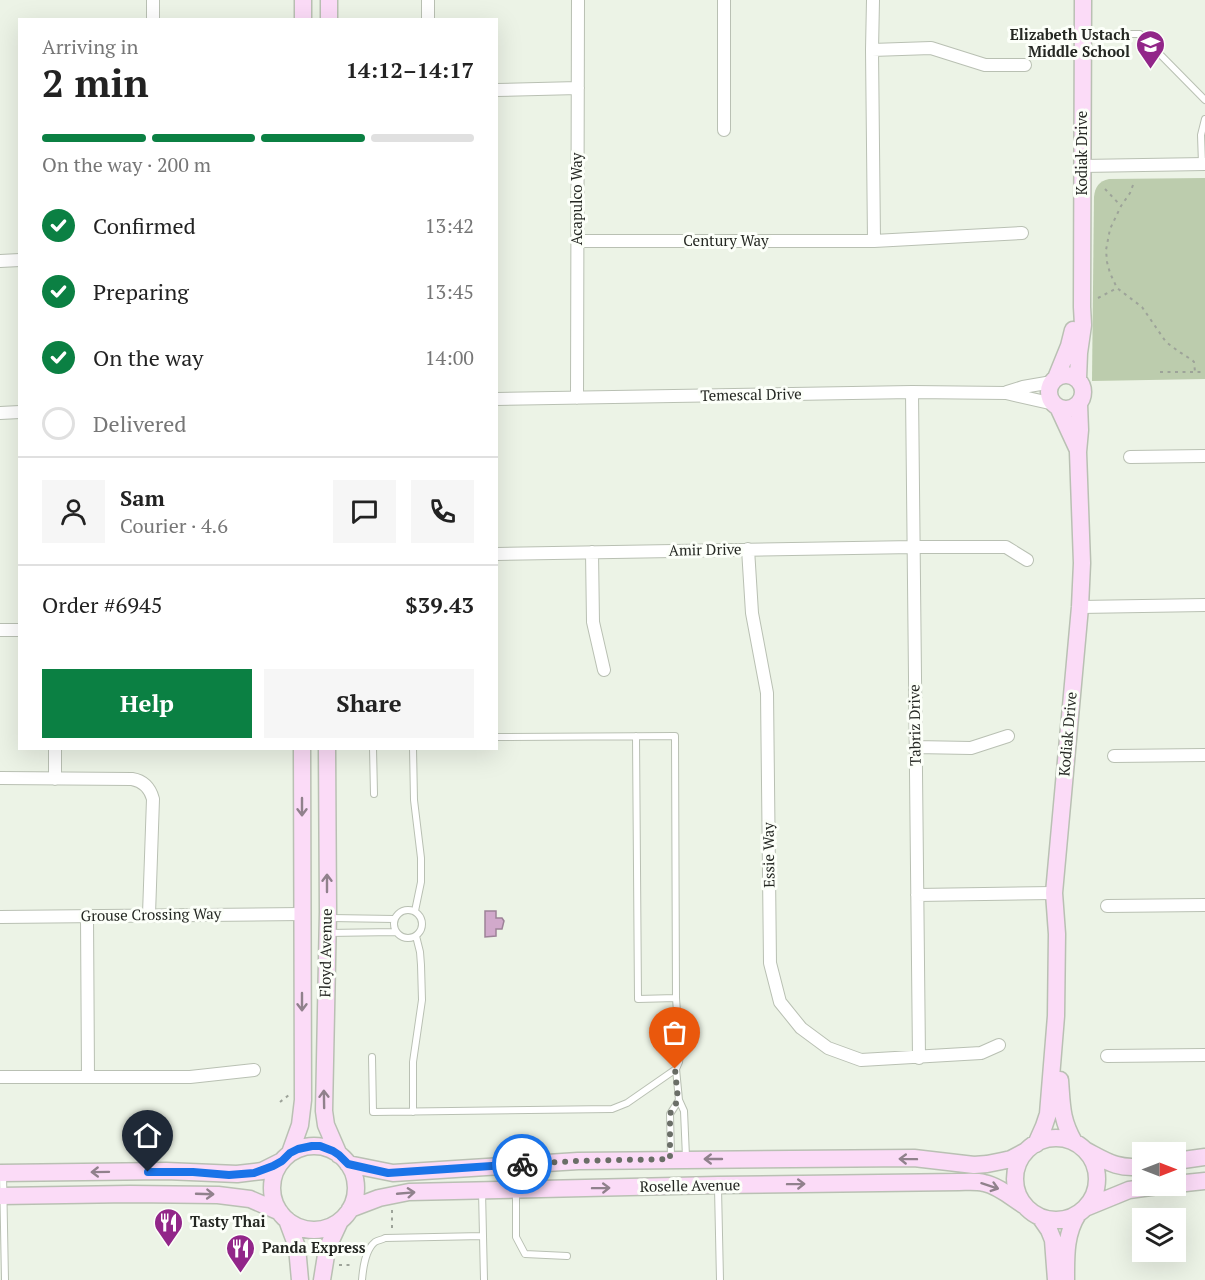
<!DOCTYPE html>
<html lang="en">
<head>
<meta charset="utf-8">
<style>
	body { margin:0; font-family:"PT Serif",serif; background:#f6f6f6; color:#222; height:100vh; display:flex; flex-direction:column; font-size:22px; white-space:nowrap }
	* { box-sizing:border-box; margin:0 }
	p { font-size:20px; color:#767676 }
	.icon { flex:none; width:33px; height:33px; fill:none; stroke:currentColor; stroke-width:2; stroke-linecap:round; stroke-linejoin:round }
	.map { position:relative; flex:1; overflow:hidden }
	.details { position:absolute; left:18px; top:18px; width:480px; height:732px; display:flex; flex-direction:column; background:#fff; border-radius:0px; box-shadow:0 6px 24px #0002 }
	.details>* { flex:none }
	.needle { width:39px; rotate:90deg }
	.fabs { position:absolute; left:1132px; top:1142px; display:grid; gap:12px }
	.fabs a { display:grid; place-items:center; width:54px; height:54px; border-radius:0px; background:#fff; box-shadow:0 6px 24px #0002; font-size:30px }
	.pin { position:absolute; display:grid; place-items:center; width:51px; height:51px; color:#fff; margin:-62px -26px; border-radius:50% 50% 50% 0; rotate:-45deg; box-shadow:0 0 6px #0007 }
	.pin .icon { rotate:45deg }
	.courier { position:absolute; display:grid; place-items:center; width:60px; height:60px; margin:-30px; border:4px solid #1a73e8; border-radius:50%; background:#fff; color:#222; box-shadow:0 2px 8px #0007 }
	.headline em { font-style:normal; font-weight:800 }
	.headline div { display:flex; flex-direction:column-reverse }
	.headline { display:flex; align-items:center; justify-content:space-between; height:102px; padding:0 24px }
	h1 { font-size:39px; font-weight:800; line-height:45px }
	.bar { display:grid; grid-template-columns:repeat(4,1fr); gap:9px 6px; align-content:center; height:72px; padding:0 24px }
	.bar i { height:8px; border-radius:4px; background:#e0e0e0 }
	.bar .selected { background:#0b8043 }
	.bar p { grid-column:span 4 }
	.line { display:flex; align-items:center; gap:15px; padding:0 24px; border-top:2px solid #e0e0e0 }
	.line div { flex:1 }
	.round { display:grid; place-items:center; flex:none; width:63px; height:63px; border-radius:0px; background:#f6f6f6 }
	ol { padding:0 24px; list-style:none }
	li { display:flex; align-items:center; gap:18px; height:66px }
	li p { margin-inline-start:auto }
	li .icon { padding:6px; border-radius:50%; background:#0b8043; color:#fff; stroke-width:4 }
	li:last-child { color:#767676 }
	li i { width:33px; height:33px; border:3px solid #e0e0e0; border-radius:50% }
	.primary-button { display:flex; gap:12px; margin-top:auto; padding:12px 24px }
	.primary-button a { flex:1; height:69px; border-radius:0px; background:#0b8043; color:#fff; font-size:24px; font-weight:800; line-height:69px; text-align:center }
	.primary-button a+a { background:#f6f6f6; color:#222 }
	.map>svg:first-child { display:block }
</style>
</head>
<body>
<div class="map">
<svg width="1205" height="1280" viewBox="0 0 1205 1280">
	<rect width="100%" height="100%" fill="#ecf3e6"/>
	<path fill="#bcccad" d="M1205 178V379L1092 381 1094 197C1095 187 1099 181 1109 179Z"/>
	<path fill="#d1a9cb" stroke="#9d8298" stroke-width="1.5" d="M485 911H496V918H502L504 921 502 929H496V936L485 937Z"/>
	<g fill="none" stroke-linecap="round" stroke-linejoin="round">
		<defs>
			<path id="lane" d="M1083 34H1140L1205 100
				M1202 164 1201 135 1205 119
				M636 736 638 999 676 998
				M496 737 675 736 676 998 680 1055 679 1062 676 1069 679 1100 684 1111 686 1157
				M373 748 374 794
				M413 748 414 800 421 858V882L415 911
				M394 924a14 14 0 1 1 28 0a14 14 0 1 1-28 0Z
				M331 918 394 919
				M327 933 396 932
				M372 1057 373 1112 612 1109 627 1103 676 1069
				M413 1112V1062L422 1000 421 965 420 952 416 936
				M671 1157 670 1114 679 1100
				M3 1174 5 1280
				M718 1188 720 1280
				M516 1190V1237L525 1254 567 1256
				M482 1191 484 1280
				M362 1280C363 1268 365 1250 375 1242 378 1240 382 1240 385 1238L483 1236"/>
			<path id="street" d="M428 0V20
				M873 0 872 50 874 241
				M153 20V0
				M872 50 931 48 985 65H1025
				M496 90 578 88
				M724 130V0
				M1082 166 1205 164
				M577 241H874L1022 233
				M0 261 20 260
				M912 392 919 1058
				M1007 392 1023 387 1052 382
				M577 398 578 0
				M496 399 912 392 1006 393 1054 404
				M0 413 20 412
				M1130 457 1205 456
				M748 549 752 613 767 693 770 963 780 1002 801 1028 828 1048 861 1060 981 1053 999 1045
				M592 552 593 622 604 670
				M496 554 914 547H1006L1027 560
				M1080 607 1205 605
				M0 630H20
				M915 747 971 748 1008 736
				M55 748V779
				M1114 756 1205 755
				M0 778 132 779C144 781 150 788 153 799L149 914
				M917 895 1054 893
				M1107 906 1205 905
				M87 916 88 1076
				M0 917 302 914
				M1107 1056 1205 1055
				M0 1077H190L254 1070"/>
			<path id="secondary" d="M329 0V20
				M303 20V0
				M1049 392a17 17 0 1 1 34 0a17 17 0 1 1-34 0Z
				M1056 378 1069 346 1073 330
				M1078 379 1079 353 1083 325 1082 307 1083 0
				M1058 407 1077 448
				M327 748 328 912 324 1111 326 1125 339 1155
				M1060 1080C1062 1106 1061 1119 1074 1142
				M1015 1179a41 41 0 1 1 82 0a41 41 0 1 1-82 0Z
				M1036 1144 1044 1126 1048 1114 1056 1016 1057 934 1054 893 1080 607 1082 563 1078 452 1080 430 1079 404
				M272 1188a42 42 0 1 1 84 0a42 42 0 1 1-84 0Z
				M1085 1150C1106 1161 1118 1170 1143 1166
				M290 1153 300 1125 303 1100 302 748
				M1176 1161 1205 1157
				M348 1164 393 1173 578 1161 914 1158 974 1165 987 1164 1002 1161 1011 1159 1026 1151
				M0 1173 166 1171 237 1174 262 1171 282 1161
				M1176 1184 1205 1181
				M0 1196 130 1194 218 1195 250 1199 280 1212
				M1085 1208 1129 1190 1165 1185
				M350 1209 379 1198 409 1192 718 1185 959 1182C967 1182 976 1181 984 1183 999 1186 1012 1198 1025 1206
				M1040 1217 1049 1230 1053 1240 1056 1280
				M287 1220 297 1247 300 1280
				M322 1280 327 1249 340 1221
				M1066 1280C1066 1257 1065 1234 1078 1214"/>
		</defs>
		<use href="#lane" stroke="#b9c0b3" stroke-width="8"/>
		<use href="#street" stroke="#b9c0b3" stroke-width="14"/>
		<use href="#secondary" stroke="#b9c0b3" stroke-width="19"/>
		<path stroke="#9da399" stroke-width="2" stroke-dasharray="3 4.5" stroke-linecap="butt" d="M1133 185 1130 193 1121 206 1110 229 1106 250 1107 262 1110 273 1117 288 1142 307 1166 342 1178 351 1192 360 1194 362 1195 372
			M1105 189 1121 206
			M1098 298 1117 288
			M1160 372H1205
			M280 1102 289 1095
			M392 1210V1228
			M339 1265H354"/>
		<use href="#lane" stroke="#fff" stroke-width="6"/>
		<use href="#street" stroke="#fff" stroke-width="12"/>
		<use href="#secondary" stroke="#fbdbf7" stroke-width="16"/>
	</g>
	<defs><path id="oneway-shaft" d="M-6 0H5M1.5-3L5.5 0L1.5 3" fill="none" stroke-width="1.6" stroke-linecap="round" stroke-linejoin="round" transform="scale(1.5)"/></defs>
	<g stroke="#90818c">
		<use href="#oneway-shaft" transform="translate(302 807) rotate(90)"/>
		<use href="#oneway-shaft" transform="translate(327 883) rotate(-90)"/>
		<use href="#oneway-shaft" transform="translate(302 1002) rotate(90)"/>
		<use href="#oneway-shaft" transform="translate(324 1099) rotate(-91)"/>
		<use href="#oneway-shaft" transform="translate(713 1159) rotate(180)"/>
		<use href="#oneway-shaft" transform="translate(908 1159) rotate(-179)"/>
		<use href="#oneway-shaft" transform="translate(100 1172) rotate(179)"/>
		<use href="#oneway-shaft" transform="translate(796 1184) rotate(-1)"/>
		<use href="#oneway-shaft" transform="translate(990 1186) rotate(18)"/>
		<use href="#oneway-shaft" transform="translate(601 1188) rotate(-1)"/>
		<use href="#oneway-shaft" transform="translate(406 1193) rotate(-5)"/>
		<use href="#oneway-shaft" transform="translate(205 1194) rotate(2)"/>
	</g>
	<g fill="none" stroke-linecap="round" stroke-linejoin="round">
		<path stroke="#6a6e67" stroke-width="6" stroke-dasharray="0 10.8" d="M522 1164 578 1161 670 1159V1114L678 1100 675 1069"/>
		<path stroke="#1a73e8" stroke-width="8" d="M148 1172H193L229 1175 254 1173 273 1166 282 1161 290 1153 298 1149 312 1146H320L333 1151 339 1155 348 1164 388 1173 522 1164"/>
	</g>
	<defs>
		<symbol id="school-pin" viewBox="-11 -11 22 30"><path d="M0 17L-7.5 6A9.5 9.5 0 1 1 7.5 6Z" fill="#922689" stroke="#fcfff9"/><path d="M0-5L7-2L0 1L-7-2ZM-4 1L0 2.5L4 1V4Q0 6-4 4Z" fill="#fff"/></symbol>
		<symbol id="restaurant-pin" viewBox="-11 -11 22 30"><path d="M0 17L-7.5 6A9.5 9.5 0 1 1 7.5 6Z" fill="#922689" stroke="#fcfff9"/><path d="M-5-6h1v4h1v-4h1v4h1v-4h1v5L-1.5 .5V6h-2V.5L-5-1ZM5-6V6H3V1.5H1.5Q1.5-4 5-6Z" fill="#fff"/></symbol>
	</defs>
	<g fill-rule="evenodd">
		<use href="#school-pin" x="1134" y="28" width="33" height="45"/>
		<use href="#restaurant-pin" x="152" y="1206" width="33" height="45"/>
		<use href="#restaurant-pin" x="224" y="1232" width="33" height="45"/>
	</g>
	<g text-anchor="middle" stroke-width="6" stroke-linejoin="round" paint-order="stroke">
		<g font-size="15" font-weight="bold" fill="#242722" stroke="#fcfff9" text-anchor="start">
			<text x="1130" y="40" text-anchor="end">Elizabeth Ustach<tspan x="1130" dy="17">Middle School</tspan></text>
			<text x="190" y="1227">Tasty Thai</text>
			<text x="262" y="1253">Panda Express</text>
		</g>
		<g font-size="15" fill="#242722" stroke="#fcfff9">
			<text transform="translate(1082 153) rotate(-90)" y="5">Kodiak Drive</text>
			<text transform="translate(577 199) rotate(-90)" y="5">Acapulco Way</text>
			<text x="726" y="246">Century Way</text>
			<text transform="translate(751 395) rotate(-1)" y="5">Temescal Drive</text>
			<text transform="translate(705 550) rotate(-1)" y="5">Amir Drive</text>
			<text transform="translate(915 725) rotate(-91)" y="5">Tabriz Drive</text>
			<text transform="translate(1068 734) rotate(-85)" y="5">Kodiak Drive</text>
			<text transform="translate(769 855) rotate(-91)" y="5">Essie Way</text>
			<text transform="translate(151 915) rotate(-1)" y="5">Grouse Crossing Way</text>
			<text transform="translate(326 953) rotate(-89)" y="5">Floyd Avenue</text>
			<text transform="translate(690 1186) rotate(-1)" y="5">Roselle Avenue</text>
		</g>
	</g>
</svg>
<div class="fabs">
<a><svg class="needle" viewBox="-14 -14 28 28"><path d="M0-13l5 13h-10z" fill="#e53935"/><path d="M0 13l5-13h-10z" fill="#767676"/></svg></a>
<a><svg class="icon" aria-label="layers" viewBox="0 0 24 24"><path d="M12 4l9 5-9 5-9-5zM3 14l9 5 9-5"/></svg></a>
</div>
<div class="pin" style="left:675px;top:1069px;background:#ea580c"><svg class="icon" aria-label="bag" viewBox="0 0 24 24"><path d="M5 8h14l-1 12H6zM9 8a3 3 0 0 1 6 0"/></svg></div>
<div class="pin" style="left:148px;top:1172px;background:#1f2937"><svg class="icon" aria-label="home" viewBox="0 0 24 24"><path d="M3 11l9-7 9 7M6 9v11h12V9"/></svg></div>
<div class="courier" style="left:522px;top:1164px"><svg class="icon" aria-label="bike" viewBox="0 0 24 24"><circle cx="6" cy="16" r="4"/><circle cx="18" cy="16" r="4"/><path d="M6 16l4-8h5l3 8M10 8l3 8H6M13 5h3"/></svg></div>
<section class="details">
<div class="headline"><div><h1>2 min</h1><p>Arriving in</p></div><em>14:12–14:17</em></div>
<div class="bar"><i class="selected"></i><i class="selected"></i><i class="selected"></i><i></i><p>On the way · 200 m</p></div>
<ol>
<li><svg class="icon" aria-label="check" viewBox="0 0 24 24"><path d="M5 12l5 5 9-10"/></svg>Confirmed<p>13:42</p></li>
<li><svg class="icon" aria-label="check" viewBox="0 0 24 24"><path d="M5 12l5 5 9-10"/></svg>Preparing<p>13:45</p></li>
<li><svg class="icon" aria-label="check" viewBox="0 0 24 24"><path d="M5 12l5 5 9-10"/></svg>On the way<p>14:00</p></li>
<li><i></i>Delivered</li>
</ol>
<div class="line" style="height:108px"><a class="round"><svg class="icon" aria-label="person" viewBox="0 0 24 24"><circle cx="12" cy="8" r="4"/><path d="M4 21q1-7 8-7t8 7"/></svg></a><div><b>Sam</b><p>Courier · 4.6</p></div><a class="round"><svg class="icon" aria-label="chat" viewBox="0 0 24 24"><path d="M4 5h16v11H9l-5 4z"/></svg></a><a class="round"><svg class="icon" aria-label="phone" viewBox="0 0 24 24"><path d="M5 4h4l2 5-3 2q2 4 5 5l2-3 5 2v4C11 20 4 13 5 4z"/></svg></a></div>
<div class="line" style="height:78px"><div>Order #6945</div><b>$39.43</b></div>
<div class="primary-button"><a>Help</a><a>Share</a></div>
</section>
</div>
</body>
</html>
